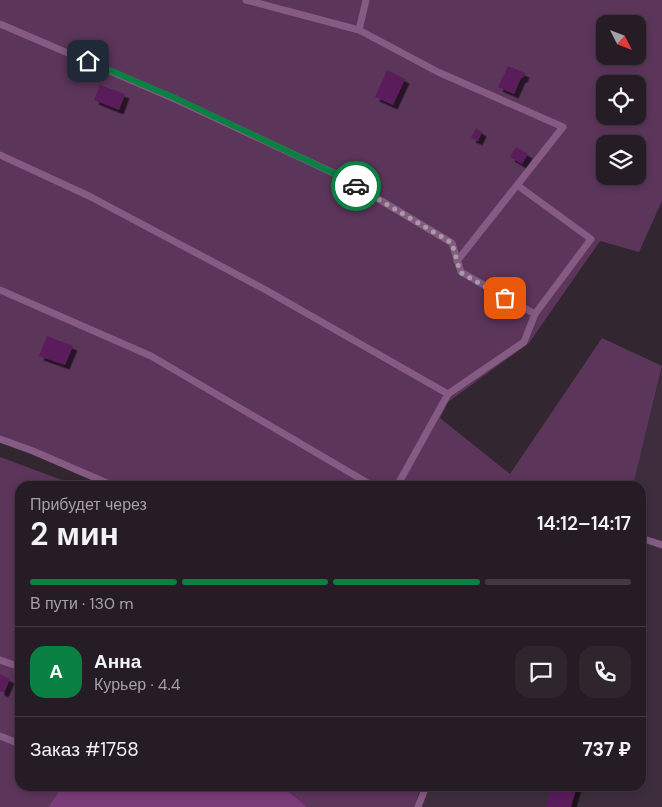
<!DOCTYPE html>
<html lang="ru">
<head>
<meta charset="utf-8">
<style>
	body { margin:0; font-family:"DM Sans",sans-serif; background:#2e252d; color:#f1f3f6; height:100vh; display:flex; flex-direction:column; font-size:19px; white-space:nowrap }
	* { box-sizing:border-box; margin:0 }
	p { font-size:16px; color:#a4a1a7 }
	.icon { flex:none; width:28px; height:28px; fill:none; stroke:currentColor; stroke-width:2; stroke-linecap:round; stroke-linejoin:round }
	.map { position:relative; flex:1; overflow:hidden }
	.drawer { position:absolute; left:15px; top:481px; width:631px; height:310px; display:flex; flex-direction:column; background:#261c25; border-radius:15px; box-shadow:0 2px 8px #0003,0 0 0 1px #423a42 }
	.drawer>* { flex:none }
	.needle { width:32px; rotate:132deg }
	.controls { position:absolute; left:596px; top:15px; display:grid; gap:10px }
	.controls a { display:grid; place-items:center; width:50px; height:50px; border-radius:10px; background:#261c25; box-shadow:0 2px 8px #0003,0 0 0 1px #423a42; font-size:25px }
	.pin { position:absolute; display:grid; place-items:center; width:42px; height:42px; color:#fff; margin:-21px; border-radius:10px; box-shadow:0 2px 8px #0006 }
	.courier { position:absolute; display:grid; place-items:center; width:50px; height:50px; margin:-25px; border:4px solid #0b8043; border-radius:50%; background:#fff; color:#222; box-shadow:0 1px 6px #0007 }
	.summary em { font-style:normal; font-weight:600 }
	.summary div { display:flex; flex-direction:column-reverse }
	.summary { display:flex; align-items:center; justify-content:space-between; height:85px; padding:0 15px }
	h1 { font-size:32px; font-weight:600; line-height:38px }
	.bar { display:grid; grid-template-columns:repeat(4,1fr); gap:8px 5px; align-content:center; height:60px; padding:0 15px }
	.bar i { height:6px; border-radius:4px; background:#423a42 }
	.bar .active { background:#0b8043 }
	.bar p { grid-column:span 4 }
	.line { display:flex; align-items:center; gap:12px; padding:0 15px; border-top:1px solid #423a42 }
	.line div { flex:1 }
	.round { display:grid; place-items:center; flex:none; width:52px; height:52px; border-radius:15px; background:#2e252d }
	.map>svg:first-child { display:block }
</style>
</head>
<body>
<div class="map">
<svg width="662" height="807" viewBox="0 0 662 807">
	<defs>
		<filter id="shadow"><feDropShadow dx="4.5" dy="4.5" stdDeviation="0" flood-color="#0009"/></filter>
	</defs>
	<rect width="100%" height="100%" fill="#322631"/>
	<path fill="#3e2e3d" d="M662 369V807H417L431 786H641V486H633Z"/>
	<path fill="#5c355b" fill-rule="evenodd" d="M0 0H662V201L639 252 600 241 529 343 448 402 440 418 510 474 602 338 662 366 633 486H122L0 437ZM605 24H638V56H605ZM605 84H638V116H605ZM605 144H638V176H605Z
		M0 457 78 486H20V786H63L48 807H0Z
		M282 786H420L415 807H307Z"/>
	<path fill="#7a3c79" d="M63 786H282L307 807H48Z"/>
	<path fill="#5a1d5a" filter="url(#shadow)" d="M508 66 525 73 523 78H521L514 94 498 87Z
		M387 70 405 79 393 105 375 97Z
		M100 85 125 94 119 110 94 100Z
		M476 128 482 132 478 141 471 138Z
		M516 147 528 154 522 164 510 157Z
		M47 336 73 346 65 365 39 356Z
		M0 674 10 679 4 693 0 691Z
		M552 786H577L571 807H546Z"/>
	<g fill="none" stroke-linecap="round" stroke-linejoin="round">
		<path stroke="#855a83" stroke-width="7" d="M246 0 359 30 438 72 563 127 457 261
			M0 24 175 99 340 176 452 243 461 272 535 314 524 342 448 394 264 289 89 196 0 155
			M359 30 366 0
			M517 185 591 239 535 314
			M0 290 151 356 373 486
			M0 439 33 451 114 486
			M397 486 448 394
			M641 538 662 545
			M0 660 20 667
			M0 736 20 744
			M501 786 518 788 519 786
			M418 807 426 786"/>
	</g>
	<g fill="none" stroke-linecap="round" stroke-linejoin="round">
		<path stroke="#a69ca5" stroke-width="5" stroke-dasharray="0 9" d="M356 186 452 243 460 272 505 298"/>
		<path stroke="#0b8043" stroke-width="6" d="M88 61 175 98 340 176 356 186"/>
	</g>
</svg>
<div class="controls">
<a><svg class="needle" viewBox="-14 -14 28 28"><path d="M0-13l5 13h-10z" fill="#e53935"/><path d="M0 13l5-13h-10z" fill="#a4a1a7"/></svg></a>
<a><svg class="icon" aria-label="locate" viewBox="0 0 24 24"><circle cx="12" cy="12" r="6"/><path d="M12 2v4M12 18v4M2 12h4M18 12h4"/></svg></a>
<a><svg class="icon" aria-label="layers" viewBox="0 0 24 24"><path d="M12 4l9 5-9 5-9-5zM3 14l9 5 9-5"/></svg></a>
</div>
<div class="pin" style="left:505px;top:298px;background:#ea580c"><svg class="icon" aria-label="bag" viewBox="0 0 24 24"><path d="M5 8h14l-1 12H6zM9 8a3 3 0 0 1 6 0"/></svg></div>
<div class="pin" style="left:88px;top:61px;background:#1f2937"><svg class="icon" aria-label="home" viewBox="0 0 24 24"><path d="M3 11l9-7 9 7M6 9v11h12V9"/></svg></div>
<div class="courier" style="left:356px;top:186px"><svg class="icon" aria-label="car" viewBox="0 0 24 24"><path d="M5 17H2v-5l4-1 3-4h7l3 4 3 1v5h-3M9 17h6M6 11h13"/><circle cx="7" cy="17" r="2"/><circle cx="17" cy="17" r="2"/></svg></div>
<section class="drawer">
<div class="summary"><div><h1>2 мин</h1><p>Прибудет через</p></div><em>14:12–14:17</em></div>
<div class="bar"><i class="active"></i><i class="active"></i><i class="active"></i><i></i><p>В пути · 130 m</p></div>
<div class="line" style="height:90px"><b class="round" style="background:#0b8043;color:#fff">А</b><div><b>Анна</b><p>Курьер · 4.4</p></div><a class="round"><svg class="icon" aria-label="chat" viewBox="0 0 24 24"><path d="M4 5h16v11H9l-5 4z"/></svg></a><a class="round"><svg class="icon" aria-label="phone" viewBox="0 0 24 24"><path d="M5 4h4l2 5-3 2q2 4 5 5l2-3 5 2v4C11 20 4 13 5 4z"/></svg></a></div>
<div class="line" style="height:65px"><div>Заказ #1758</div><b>737 ₽</b></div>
</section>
</div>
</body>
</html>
